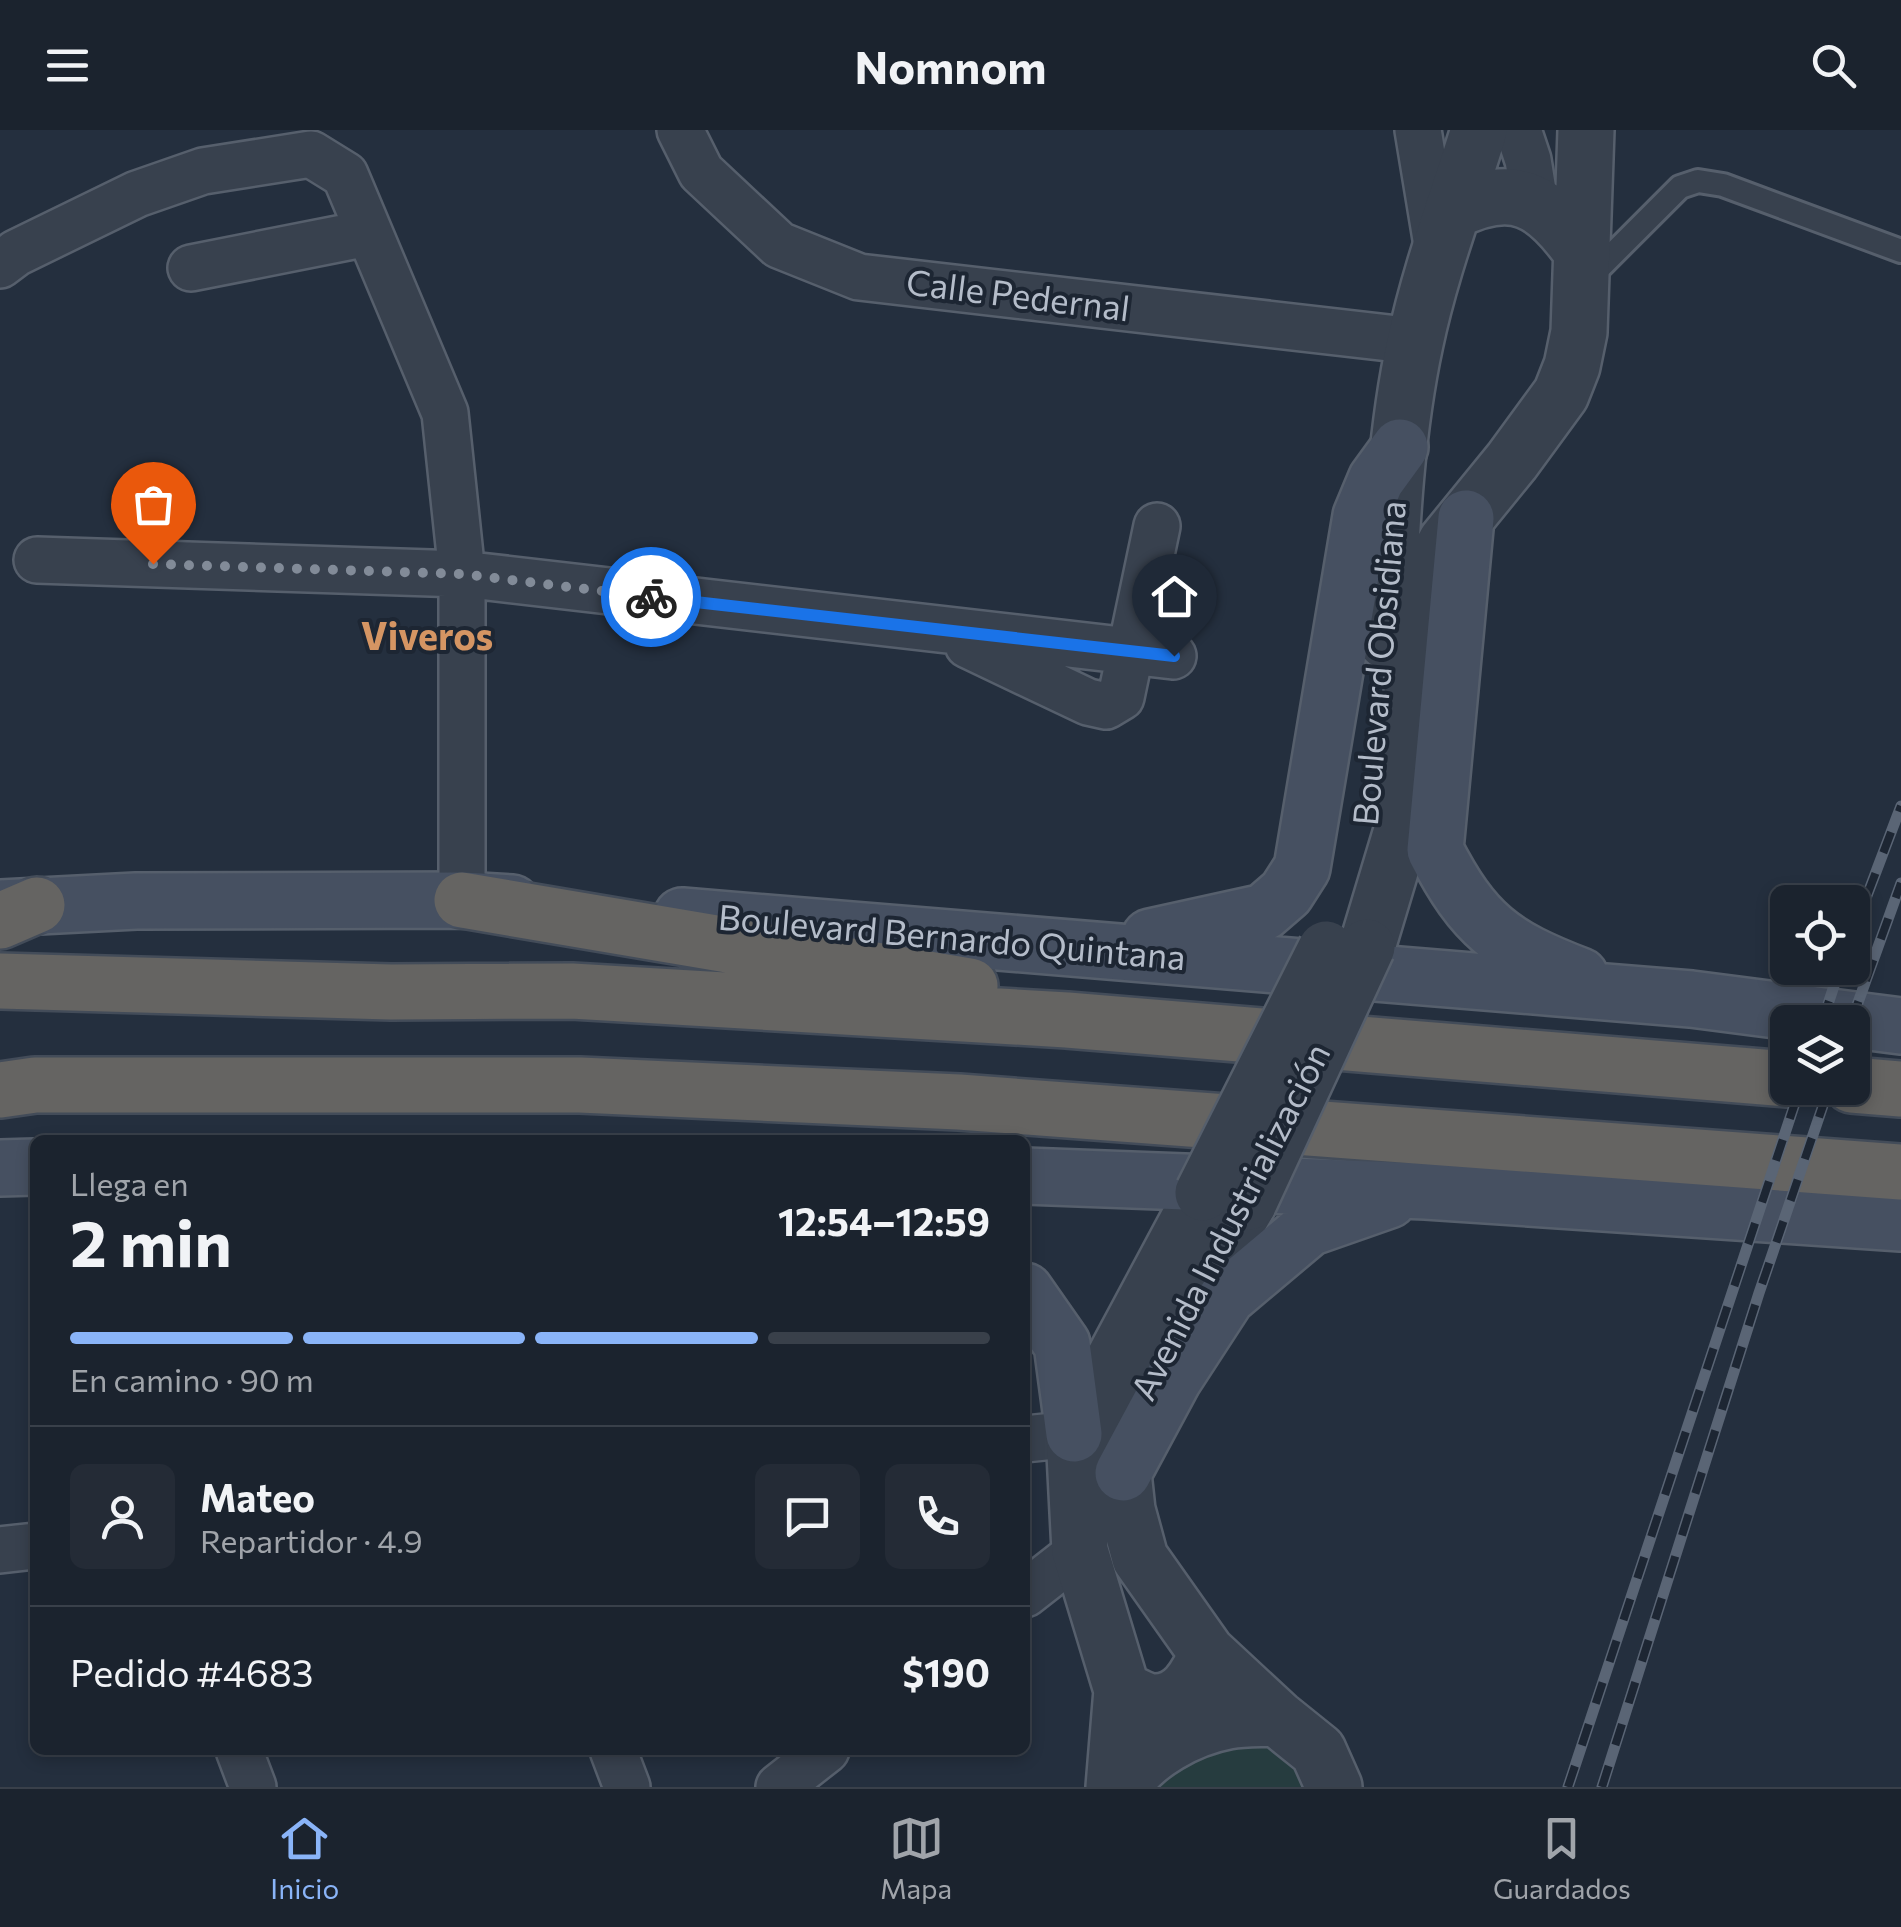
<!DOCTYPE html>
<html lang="es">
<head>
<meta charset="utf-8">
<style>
	body { margin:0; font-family:Commissioner,sans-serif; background:#242b36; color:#f1f3f6; height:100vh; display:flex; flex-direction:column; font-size:38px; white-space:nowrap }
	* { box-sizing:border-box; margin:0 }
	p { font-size:32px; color:#a0a4aa }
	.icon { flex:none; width:55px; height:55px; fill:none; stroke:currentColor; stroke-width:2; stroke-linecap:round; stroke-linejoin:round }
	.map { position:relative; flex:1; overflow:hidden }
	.drawer { position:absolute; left:30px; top:1005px; width:1000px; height:620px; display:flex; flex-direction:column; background:#1b232e; border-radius:15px; box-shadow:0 5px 15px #0003,0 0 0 2px #39404a }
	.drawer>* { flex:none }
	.controls { position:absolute; left:1770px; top:755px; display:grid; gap:20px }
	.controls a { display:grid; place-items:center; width:100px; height:100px; border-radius:15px; background:#1b232e; box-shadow:0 5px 15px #0003,0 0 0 2px #39404a; font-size:50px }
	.pin { position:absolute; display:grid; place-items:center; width:85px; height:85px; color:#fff; margin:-102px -42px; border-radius:50% 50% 50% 0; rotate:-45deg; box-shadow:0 0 10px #0007 }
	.pin .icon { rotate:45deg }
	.courier { position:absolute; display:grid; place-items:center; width:100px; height:100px; margin:-50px; border:8px solid #1a73e8; border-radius:50%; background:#fff; color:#222; box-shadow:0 2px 12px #0007 }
	.headline em { font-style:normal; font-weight:700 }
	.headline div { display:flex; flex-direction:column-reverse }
	.headline { display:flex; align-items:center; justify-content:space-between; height:170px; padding:0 40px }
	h1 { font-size:65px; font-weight:700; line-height:75px }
	.bar { display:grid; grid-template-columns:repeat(4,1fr); gap:15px 10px; align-content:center; height:120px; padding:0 40px }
	.bar i { height:12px; border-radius:8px; background:#39404a }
	.bar .current { background:#8ab4f8 }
	.bar p { grid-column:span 4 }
	.line { display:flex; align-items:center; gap:25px; padding:0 40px; border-top:2px solid #39404a }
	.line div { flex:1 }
	.round { display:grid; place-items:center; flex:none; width:105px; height:105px; border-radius:15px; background:#242b36 }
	header { display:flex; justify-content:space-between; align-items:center; height:130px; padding:0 40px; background:#1b232e; font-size:45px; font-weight:700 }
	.tabs { display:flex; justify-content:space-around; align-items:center; height:140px; border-top:2px solid #39404a; background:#1b232e; font-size:28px; color:#a0a4aa }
	.tabs a { display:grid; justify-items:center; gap:5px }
	.tabs .current { color:#8ab4f8 }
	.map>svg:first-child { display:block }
</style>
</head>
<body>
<header><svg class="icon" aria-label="menu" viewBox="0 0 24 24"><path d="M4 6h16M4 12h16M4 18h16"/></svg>Nomnom<svg class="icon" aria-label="search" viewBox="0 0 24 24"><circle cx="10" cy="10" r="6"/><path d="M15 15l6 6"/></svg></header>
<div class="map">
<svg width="1901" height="1657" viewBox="0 0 1901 1657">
	<rect width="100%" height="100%" fill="#242f3e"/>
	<path fill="#263c3f" d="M1278 1613 1311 1657H1139L1167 1618Z"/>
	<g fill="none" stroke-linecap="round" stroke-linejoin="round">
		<defs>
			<path id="service" d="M1590 147 1680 57 1698 51 1723 55 1901 121"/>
			<path id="minor" d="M680 0 701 42 779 115 859 147 1415 211
				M1418 0 1438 121
				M1518 0 1528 30 1535 73
				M0 135 16 123 137 64 203 41 311 24 345 45 445 283 462 444V770
				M191 138 368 103
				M37 430 462 444 1173 526
				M968 515 1088 572 1106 576 1121 567 1157 396
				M1025 1309 1074 1304
				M0 1420 35 1416
				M1025 1464 1080 1421
				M239 1620 253 1657
				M613 1620 627 1657
				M779 1657 826 1620"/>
			<path id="tertiary" d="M1454 81C1514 51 1545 70 1581 121
				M1386 511C1391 412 1394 310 1415 213 1430 141 1457 71 1479 0
				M1367 817 1404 694 1417 480 1427 448 1446 412 1512 331 1561 264 1572 236 1579 202 1586 0
				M1249 1072 1135 1268 1123 1343 1127 1380 1140 1428 1207 1523 1277 1588 1318 1621 1334 1657
				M1122 1560C1130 1563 1143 1571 1152 1572 1183 1574 1198 1546 1207 1523
				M1114 1657 1122 1560 1080 1421 1074 1304 1203 1063
				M1123 1657C1142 1623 1190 1598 1228 1591 1244 1588 1261 1589 1277 1588"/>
			<path id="secondary" d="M1466 388 1435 720C1474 796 1502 816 1580 846
				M0 778 136 771 462 770 512 773
				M682 786 1691 869 1901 896
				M1150 807 1264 782 1286 763 1302 738 1361 386 1376 350 1400 317
				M0 1038 35 1037
				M1025 1046 1426 1061 1901 1093
				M1025 1161 1062 1214 1074 1304
				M1123 1343 1173 1250 1227 1167 1309 1098 1389 1070"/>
			<path id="trunk" d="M462 770 970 856
				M0 791 37 775
				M0 851 391 862 572 861 1067 890 1788 949
				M1852 955 1901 959
				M0 960 35 955H580L959 972 1901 1042"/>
		</defs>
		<use href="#service" stroke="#565f6c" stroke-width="28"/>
		<use href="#minor" stroke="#565f6c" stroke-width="50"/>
		<use href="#tertiary" stroke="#565f6c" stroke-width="60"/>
		<use href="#secondary" stroke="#565f6c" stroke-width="60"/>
		<use href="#trunk" stroke="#434c59" stroke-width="60"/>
		<use href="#service" stroke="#38414e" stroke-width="22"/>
		<use href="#minor" stroke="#38414e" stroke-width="45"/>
		<use href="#tertiary" stroke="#38414e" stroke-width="55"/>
		<use href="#secondary" stroke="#465061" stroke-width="55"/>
		<use href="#trunk" stroke="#656462" stroke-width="55"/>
		<defs>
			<path id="rail" d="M1852 805 1901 676
				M1822 892 1840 838
				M1851 892 1901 753
				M1568 1657 1800 958
				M1602 1657 1759 1163 1829 958"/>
		</defs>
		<use href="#rail" stroke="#5a6575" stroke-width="11"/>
		<use href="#rail" stroke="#1d2633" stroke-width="8" stroke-dasharray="22" stroke-linecap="butt"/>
		<defs>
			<path id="tertiary-bridge" d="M1203 1063 1326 819
				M1249 1072 1367 817"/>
		</defs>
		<use href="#tertiary-bridge" stroke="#565f6c" stroke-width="60" stroke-linecap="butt"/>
		<use href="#tertiary-bridge" stroke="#38414e" stroke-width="55"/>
	</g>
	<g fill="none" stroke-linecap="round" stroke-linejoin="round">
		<path stroke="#828b98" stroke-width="10" stroke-dasharray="0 18" d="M153 434 462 444 651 467"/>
		<path stroke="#1a73e8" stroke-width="12" d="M651 467 1174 526"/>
	</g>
	<g text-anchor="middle" stroke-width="8" stroke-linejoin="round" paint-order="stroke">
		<g font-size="35" fill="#b4bcc9" stroke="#1d2633">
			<text transform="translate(1018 166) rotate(7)" y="12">Calle Pedernal</text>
			<text transform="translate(1380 533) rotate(-85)" y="12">Boulevard Obsidiana</text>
			<text transform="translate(952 808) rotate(5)" y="12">Boulevard Bernardo Quintana</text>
			<text transform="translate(1231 1092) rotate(-63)" y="12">Avenida Industrialización</text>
		</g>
		<g font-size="38" font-weight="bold" fill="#d59563" stroke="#1d2633">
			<text x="427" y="520">Viveros</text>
		</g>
	</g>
</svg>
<div class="controls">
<a><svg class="icon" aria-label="locate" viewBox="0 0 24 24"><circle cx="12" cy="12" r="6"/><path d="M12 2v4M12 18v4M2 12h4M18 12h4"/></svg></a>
<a><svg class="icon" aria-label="layers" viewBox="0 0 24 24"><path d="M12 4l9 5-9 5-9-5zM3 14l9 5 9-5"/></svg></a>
</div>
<div class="pin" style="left:153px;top:434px;background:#ea580c"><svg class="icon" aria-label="bag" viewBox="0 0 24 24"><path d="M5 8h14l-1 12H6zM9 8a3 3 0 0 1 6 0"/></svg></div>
<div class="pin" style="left:1174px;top:526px;background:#1f2937"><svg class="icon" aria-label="home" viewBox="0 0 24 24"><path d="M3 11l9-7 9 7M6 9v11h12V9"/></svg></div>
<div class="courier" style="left:651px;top:467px"><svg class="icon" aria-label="bike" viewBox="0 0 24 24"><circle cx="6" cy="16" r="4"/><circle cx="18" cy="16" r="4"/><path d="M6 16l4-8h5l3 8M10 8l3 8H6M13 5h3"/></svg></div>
<section class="drawer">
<div class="headline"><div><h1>2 min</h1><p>Llega en</p></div><em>12:54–12:59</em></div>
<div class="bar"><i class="current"></i><i class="current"></i><i class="current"></i><i></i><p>En camino · 90 m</p></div>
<div class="line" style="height:180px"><a class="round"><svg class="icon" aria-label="person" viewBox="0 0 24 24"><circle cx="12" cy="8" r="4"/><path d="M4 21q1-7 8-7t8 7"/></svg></a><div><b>Mateo</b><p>Repartidor · 4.9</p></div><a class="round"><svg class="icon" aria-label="chat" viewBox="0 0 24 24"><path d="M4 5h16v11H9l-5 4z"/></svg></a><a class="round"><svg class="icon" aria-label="phone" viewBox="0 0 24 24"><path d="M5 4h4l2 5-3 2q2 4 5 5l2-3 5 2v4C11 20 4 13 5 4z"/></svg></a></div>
<div class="line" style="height:130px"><div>Pedido #4683</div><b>$190</b></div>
</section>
</div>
<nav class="tabs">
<a class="current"><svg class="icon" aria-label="home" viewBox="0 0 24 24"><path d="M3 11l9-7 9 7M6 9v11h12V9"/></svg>Inicio</a>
<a><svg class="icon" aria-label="map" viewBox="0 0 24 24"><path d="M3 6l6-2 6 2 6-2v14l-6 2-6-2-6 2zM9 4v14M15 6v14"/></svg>Mapa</a>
<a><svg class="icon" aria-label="saved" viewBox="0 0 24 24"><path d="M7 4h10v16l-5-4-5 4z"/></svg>Guardados</a>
</nav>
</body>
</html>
